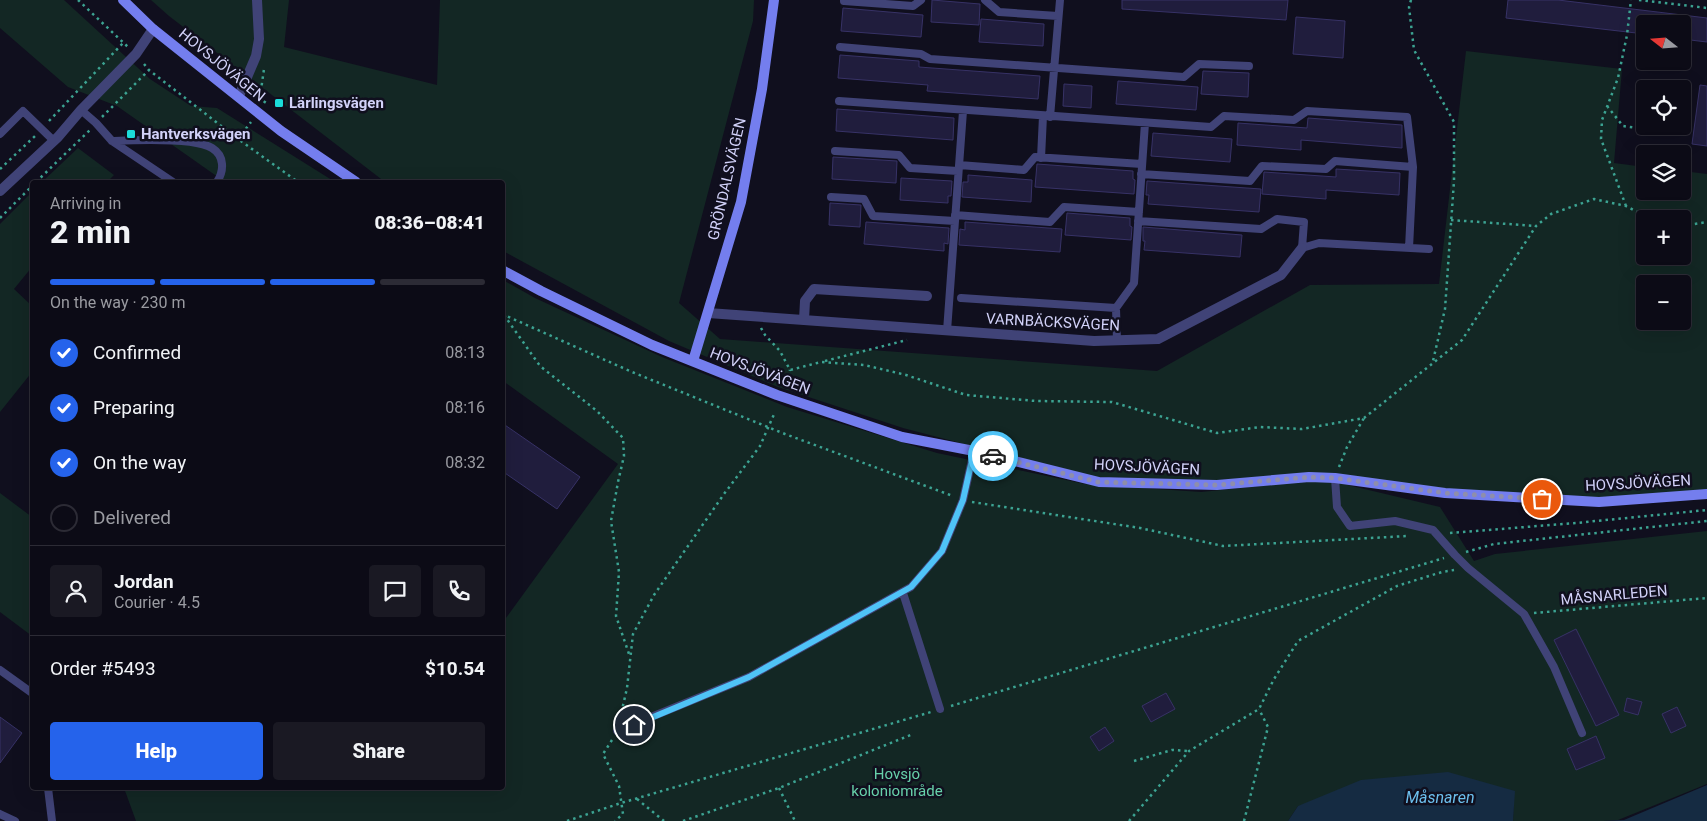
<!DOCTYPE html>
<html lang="en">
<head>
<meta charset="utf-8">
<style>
	body { margin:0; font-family:Roboto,sans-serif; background:#1a1923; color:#f1f3f6; height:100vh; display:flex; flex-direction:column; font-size:19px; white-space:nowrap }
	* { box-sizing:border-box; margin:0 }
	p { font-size:16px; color:#9a9ba1 }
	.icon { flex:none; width:28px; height:28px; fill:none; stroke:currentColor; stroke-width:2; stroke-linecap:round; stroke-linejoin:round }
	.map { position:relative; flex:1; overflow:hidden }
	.panel { position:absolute; left:30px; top:180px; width:475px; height:610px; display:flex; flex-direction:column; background:#0c0b16; border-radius:5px; box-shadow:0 5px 20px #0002,0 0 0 1px #2c2b35 }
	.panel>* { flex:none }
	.needle { width:32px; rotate:287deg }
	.fabs { position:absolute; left:1636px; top:15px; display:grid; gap:10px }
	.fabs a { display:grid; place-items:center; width:55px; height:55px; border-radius:5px; background:#0c0b16; box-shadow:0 5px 20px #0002,0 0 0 1px #2c2b35; font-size:25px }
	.pin { position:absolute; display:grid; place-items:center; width:42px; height:42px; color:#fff; margin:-21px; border:2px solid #fff; border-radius:50%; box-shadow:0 1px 5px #0007 }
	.courier { position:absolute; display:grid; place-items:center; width:50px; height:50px; margin:-25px; border:4px solid #4fc3f7; border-radius:50%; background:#fff; color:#222; box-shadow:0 1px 6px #0007 }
	.headline em { font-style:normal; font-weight:800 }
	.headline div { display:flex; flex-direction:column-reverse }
	.headline { display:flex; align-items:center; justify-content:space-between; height:85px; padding:0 20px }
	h1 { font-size:32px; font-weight:800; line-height:38px }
	.bar { display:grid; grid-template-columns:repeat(4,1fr); gap:8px 5px; align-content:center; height:60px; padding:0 20px }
	.bar i { height:6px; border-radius:4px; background:#2c2b35 }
	.bar .selected { background:#2563eb }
	.bar p { grid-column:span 4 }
	.line { display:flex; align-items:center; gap:12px; padding:0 20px; border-top:1px solid #2c2b35 }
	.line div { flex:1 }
	.round { display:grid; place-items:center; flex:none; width:52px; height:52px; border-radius:5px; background:#1a1923 }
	ol { padding:0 20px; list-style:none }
	li { display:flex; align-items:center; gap:15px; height:55px }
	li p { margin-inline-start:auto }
	li .icon { padding:5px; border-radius:50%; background:#2563eb; color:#fff; stroke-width:4 }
	li:last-child { color:#9a9ba1 }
	li i { width:28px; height:28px; border:2px solid #2c2b35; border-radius:50% }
	.button { display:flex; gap:10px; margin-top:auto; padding:10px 20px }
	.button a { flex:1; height:58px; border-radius:5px; background:#2563eb; color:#fff; font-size:20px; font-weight:800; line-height:58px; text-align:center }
	.button a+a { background:#1a1923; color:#f1f3f6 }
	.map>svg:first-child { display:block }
</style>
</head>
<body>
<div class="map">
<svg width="1707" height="821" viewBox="0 0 1707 821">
	<rect width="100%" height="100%" fill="#100f1e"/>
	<path fill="#132724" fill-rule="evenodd" d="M0 0H64L150 79 191 106 217 108 335 182H225L117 106 68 87 0 28Z
		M151 0H289L284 47 437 85 440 0H754L753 21 679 303 720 339 1157 371 1310 285 1439 284 1466 51 1622 69 1614 163 1645 167V191H1682L1683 171 1707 174V492L1600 498 1449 490 1312 475 1217 480 1091 477 903 428 778 387 669 341 503 251 502 182H385L169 16ZM1645 219H1682V256H1645ZM1645 284H1682V321H1645Z
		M78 148 114 175 107 182H42Z
		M32 192V267L14 289 32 306V372L0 412V224Z
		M503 280 535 298 662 357 787 407 937 453 1085 484 1201 492 1311 481 1335 482 1440 507 1474 561 1495 554 1707 531V784L1618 820 1604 821H1513L1514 791 1298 806 1288 821H136L124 788H502L503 622 618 464 503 381Z
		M0 493 32 517V636L0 612Z"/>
	<path fill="#152b42" d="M1448 772 1515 791 1513 821H1288L1298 806 1361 780Z
		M1707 785V821H1604L1624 820Z"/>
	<path fill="#201d3d" stroke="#373266" d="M932 0 980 4 979 25 931 22Z
		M1122 0H1288L1286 20 1122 9Z
		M1508 0H1558L1707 18V42L1682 39V24H1645V34L1506 18Z
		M843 8 923 15 921 37 841 31Z
		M1296 17 1345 21 1343 58 1293 54Z
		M981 19 1044 24 1043 46 979 42Z
		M840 55 919 61V67L1040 76 1038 99 927 91 928 85 838 78Z
		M1203 71 1249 73 1248 97 1201 94Z
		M1118 81 1198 87 1196 110 1116 104Z
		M1064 84 1092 86 1091 108 1063 106Z
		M1700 85 1707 86V146L1692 144Z
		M837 109 954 118 953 140 836 131Z
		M1308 118 1402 125V148L1301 140V150L1237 145 1238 123 1307 128Z
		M1153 133 1232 139 1230 162 1151 156Z
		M833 157 897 161 896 183 832 179Z
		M1037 164 1133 171V179L1135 180 1134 194 1035 187Z
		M1336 169 1400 173 1399 195 1326 190V199L1262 194 1264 172 1336 177Z
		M968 175 1032 180 1031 202 962 197 963 182H968Z
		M901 178 952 181 951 196H948V203L900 200Z
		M1147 181 1261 189 1259 212 1148 204 1149 195H1146Z
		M830 203 861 205 860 227 829 225Z
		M1067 213 1130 218V226L1132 227 1131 240 1065 235Z
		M866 222 949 228 948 244 944 243V251L864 244Z
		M965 222 1062 229 1060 252 959 245 960 229 965 230Z
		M1143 227 1242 235 1240 257 1144 250 1145 241H1143Z
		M502 423 580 477 557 509 502 471Z
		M1576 629 1619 715 1596 726 1554 640Z
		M1166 693 1175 709 1151 722 1142 706Z
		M1627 698 1642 702 1638 715 1624 711Z
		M1677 707 1686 726 1671 733 1662 714Z
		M0 717 22 733 0 763Z
		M1105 727 1114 741 1099 751 1090 737Z
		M1596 736 1605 758 1576 770 1567 749Z"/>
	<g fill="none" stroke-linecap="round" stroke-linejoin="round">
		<path stroke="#3ca392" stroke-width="2.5" stroke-dasharray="2.5 4" stroke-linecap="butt" d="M78 0 128 47
			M1411 0 1409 7 1414 50 1454 122V181L1445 309 1433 361
			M1639 0 1707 8
			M144 64 149 70 238 139 298 182
			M264 103 266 100 261 90 264 69
			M1607 106 1623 126 1685 135
			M102 117 149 70
			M49 121 123 43
			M238 139 251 122
			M0 169 35 136
			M36 182 90 130
			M1626 206 1601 139 1602 120 1618 78 1627 35 1631 0
			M0 218 32 186
			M1451 220 1536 226
			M1682 226 1707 222
			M502 314 632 372 785 434 953 496
			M504 315 540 366 597 411 623 438 624 456 618 482 611 521 619 572 616 616 629 654
			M761 328 765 335 780 351 790 370 821 362 864 365 906 375 966 395 1036 401 1112 402 1217 433 1260 427 1302 429 1364 418 1462 340 1536 226 1551 214 1594 199 1626 206 1643 215 1657 219
			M825 361 907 340
			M785 383 790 370
			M1339 467 1347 447 1364 418
			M972 502 1140 528 1223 546 1408 536
			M1450 533 1576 523 1707 510
			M1466 552 1494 544 1707 521
			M1534 613 1707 598
			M951 706 1444 558
			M620 719 627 688 633 634 654 595 724 494 760 446 775 412
			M612 740 603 754 619 786 623 814 615 821
			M1134 761 1172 750 1189 751
			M779 788 795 821
			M637 799 664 821
			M567 821 621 803 931 712
			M683 821 779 788 913 734
			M1129 821 1189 751 1259 709 1274 679 1298 641 1397 586 1442 572 1454 570
			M1244 821 1268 727 1259 709"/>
		<path stroke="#404377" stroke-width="8" d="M985 0 999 12 1058 16
			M844 1 913 6 921 0
			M840 47 921 54 930 59 1184 77 1199 64 1249 66
			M839 101 1211 127 1224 116 1294 120 1307 111 1407 117 1413 167 1409 248
			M81 110 96 123 112 141 173 182
			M1050 117 1060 0
			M0 134 23 111 54 141
			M112 141C135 140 194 137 212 148 225 156 224 171 217 182
			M835 151 899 155 910 168 958 171
			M1041 158 1043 116
			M959 165 1024 170 1035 157 1142 164
			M1141 174 1250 181 1262 166 1326 169 1335 161 1413 167
			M831 197 864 199 873 216 955 221
			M955 215 1050 222 1064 207 1139 212
			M1138 221 1261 229 1277 219 1304 222 1302 248 1319 243 1429 249
			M961 298 1116 308
			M947 331 963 111
			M1117 341 1116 308 1134 283 1145 123
			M1335 478 1337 507 1350 526 1395 521 1433 530 1455 555 1468 568 1524 614 1554 667 1582 733
			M903 593 940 709
			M0 670 32 693
			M617 731 749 677 911 587 942 551 963 500 974 451
			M48 788 52 821
			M0 814 15 821"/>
		<path stroke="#404377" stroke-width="10" d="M239 96 256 56 259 39 257 0
			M0 191 58 137 81 110 136 54 153 29
			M708 313 1094 341 1158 339 1281 275 1302 248
			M804 320 805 301 814 289 927 296"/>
		<path stroke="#747eee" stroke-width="10" d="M123 0 153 29 281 131 356 182
			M502 270 541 291 652 345 777 395 902 437 974 451 1099 482 1217 485 1309 477 1335 478 1445 493 1599 502 1707 494
			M693 361 741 202 762 89 774 0"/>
	</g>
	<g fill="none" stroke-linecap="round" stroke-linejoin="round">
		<path stroke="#8e8eac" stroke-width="5" stroke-dasharray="0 9" d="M993 456 1098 482 1217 485 1309 477 1335 478 1445 493 1542 499"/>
		<path stroke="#4fc3f7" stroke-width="6" d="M634 725 749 677 911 587 942 551 963 500 974 451 993 456"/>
	</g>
	<g fill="#1bdcda" stroke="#100f1e" stroke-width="2">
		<rect x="274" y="98" width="10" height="10" rx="2.5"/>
		<rect x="126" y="129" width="10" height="10" rx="2.5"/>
	</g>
	<g text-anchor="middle" stroke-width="5" stroke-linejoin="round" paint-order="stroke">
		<g font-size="15" fill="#d2d2f9" stroke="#100f1e">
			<text transform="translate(222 65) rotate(39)" y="5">HOVSJÖVÄGEN</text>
			<text transform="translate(727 179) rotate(-77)" y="5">GRÖNDALSVÄGEN</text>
			<text transform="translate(1053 322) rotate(3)" y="5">VARNBÄCKSVÄGEN</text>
			<text transform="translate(760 371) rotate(21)" y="5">HOVSJÖVÄGEN</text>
			<text transform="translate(1147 467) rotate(3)" y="5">HOVSJÖVÄGEN</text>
			<text transform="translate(1638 483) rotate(-3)" y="5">HOVSJÖVÄGEN</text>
			<text transform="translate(1614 595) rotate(-5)" y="5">MÅSNARLEDEN</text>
		</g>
		<g font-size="15" font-weight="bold" fill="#d2d2f9" stroke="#100f1e" text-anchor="start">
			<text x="289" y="108">Lärlingsvägen</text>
			<text x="141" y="139">Hantverksvägen</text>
		</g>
		<g font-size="15" fill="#67d0aa" stroke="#100f1e">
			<text x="897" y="779">Hovsjö<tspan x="897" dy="17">koloniområde</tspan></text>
		</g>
		<g font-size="16" font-style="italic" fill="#6cbfed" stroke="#100f1e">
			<text x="1440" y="803">Måsnaren</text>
		</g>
	</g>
</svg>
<div class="fabs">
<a><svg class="needle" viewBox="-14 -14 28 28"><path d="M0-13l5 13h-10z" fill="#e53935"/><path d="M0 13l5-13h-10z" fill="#9a9ba1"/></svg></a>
<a><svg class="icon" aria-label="locate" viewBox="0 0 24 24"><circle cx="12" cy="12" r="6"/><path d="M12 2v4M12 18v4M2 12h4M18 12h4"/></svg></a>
<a><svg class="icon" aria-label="layers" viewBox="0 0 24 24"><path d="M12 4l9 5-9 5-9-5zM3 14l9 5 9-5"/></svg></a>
<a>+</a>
<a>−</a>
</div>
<div class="pin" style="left:1542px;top:499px;background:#ea580c"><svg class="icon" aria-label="bag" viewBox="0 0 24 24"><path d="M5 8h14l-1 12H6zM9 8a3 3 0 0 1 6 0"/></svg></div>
<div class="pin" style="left:634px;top:725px;background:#1f2937"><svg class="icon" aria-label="home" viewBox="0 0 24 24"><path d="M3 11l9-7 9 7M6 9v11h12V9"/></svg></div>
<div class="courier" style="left:993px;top:456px"><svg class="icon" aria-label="car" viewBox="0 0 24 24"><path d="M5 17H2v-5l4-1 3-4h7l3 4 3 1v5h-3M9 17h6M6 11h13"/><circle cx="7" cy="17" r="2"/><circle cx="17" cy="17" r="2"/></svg></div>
<section class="panel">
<div class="headline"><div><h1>2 min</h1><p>Arriving in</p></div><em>08:36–08:41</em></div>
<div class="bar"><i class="selected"></i><i class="selected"></i><i class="selected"></i><i></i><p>On the way · 230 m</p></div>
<ol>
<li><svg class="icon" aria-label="check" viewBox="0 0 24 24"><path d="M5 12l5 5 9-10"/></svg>Confirmed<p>08:13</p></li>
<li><svg class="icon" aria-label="check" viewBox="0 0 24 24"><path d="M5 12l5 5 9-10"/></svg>Preparing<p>08:16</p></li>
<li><svg class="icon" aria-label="check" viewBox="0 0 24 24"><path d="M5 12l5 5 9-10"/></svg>On the way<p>08:32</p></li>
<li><i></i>Delivered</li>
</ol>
<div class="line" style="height:90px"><a class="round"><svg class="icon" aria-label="person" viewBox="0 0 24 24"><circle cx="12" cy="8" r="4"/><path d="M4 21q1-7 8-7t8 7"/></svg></a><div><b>Jordan</b><p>Courier · 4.5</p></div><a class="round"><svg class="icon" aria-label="chat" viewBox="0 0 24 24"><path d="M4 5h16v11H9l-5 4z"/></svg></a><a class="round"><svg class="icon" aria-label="phone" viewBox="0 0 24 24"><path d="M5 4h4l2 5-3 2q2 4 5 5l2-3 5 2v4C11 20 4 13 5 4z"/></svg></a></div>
<div class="line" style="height:65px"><div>Order #5493</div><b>$10.54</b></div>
<div class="button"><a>Help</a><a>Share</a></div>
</section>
</div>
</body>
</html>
